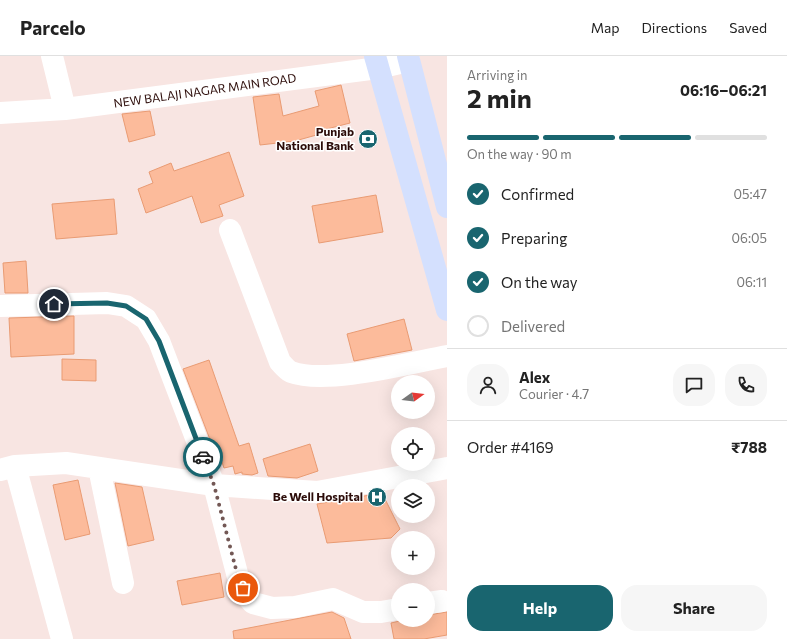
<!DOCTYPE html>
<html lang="en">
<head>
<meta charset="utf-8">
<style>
	body { margin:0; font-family:Commissioner,sans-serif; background:#f6f6f6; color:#222; height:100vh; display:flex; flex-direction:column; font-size:15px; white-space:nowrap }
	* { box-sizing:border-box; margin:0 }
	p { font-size:13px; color:#767676 }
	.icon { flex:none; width:22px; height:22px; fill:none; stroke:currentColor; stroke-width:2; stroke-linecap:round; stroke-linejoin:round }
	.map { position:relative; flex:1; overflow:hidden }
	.sheet { display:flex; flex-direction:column; background:#fff; width:340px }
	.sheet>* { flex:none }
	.needle { width:26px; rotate:75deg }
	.buttons { position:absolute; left:391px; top:319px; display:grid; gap:8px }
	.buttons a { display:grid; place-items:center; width:44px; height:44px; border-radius:50%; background:#fff; box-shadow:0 4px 16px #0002; font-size:20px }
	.pin { position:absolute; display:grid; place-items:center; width:34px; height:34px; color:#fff; margin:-17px; border:2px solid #fff; border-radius:50%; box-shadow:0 1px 4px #0007 }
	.courier { position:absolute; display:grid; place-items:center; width:40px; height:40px; margin:-20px; border:3px solid #19656f; border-radius:50%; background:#fff; color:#222; box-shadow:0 1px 5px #0007 }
	.headline em { font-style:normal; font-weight:700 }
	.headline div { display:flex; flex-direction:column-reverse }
	.headline { display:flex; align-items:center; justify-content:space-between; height:68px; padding:0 20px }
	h1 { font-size:26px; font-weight:700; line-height:30px }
	.bar { display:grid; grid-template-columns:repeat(4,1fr); gap:6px 4px; align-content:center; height:48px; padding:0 20px }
	.bar i { height:5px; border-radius:3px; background:#e0e0e0 }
	.bar .current { background:#19656f }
	.bar p { grid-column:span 4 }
	.line { display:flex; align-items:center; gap:10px; padding:0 20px; border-top:1px solid #e0e0e0 }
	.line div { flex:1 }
	.round { display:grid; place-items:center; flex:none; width:42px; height:42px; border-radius:16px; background:#f6f6f6 }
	ol { padding:0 20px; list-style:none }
	li { display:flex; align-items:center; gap:12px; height:44px }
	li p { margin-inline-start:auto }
	li .icon { padding:4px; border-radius:50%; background:#19656f; color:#fff; stroke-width:4 }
	li:last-child { color:#767676 }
	li i { width:22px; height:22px; border:2px solid #e0e0e0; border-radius:50% }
	.cta { display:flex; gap:8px; margin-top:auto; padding:8px 20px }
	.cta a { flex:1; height:46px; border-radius:16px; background:#19656f; color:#fff; font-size:16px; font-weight:700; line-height:46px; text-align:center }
	.cta a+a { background:#f6f6f6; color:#222 }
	header { display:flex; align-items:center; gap:24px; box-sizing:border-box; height:56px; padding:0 20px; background:#fff; border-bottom:1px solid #e0e0e0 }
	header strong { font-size:19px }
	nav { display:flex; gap:22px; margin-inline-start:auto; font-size:14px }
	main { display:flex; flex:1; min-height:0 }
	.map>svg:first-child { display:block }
</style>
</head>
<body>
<header>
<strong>Parcelo</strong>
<nav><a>Map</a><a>Directions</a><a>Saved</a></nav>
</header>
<main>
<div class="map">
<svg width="447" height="583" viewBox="0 0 447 583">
	<rect width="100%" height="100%" fill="#f8e5e2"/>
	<path fill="#fcbb9b" stroke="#e99b73" d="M341 29 350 67 319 75 320 78 295 85 260 89 253 41 279 38 283 60 319 50 315 35Z
		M150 55 155 79 129 86 122 58Z
		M229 96 244 140 219 149 223 160 201 167 192 140 146 157 138 133 153 127 149 116 171 107 174 115Z
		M376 139 383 176 319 187 312 150Z
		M114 143 117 178 56 183 52 148Z
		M26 205 28 237H5L3 207Z
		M74 260V298L11 301 9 262Z
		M404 263 412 294 354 305 347 278Z
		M62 303 96 304V325L62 324Z
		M209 304 239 390 249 387 258 417 252 419 242 418V416L235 418 233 410 224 412 222 406 219 407 183 313Z
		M310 388 318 415 297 422 268 420 263 403Z
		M78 424 90 478 65 484 53 429Z
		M115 427 142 431 154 484 128 490Z
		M382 437 400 473 391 482 327 487 317 448Z
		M220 517 224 541 182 549 177 525Z
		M332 556 344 562 351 583H234L233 575Z
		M447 556V579L424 583H394L391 567 404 564H428V559Z"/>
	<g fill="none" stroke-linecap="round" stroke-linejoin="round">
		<path stroke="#fff" stroke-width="22" d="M52 0 65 53
			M0 57 65 53 378 12 409 5
			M230 174 280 306C283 309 287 314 291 316 326 329 409 307 447 300
			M0 250 107 247 126 250 146 263 159 285 214 429 239 525 247 540 253 547 272 552 295 551 333 543 363 556H381L398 553
			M15 410 62 583
			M99 412 123 527
			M0 414 15 410 66 407 214 429 317 436 447 412
			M428 547 442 545"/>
		<path stroke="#d4e0fe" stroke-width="22" d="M375 0 447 254
			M408 0 447 151"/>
	</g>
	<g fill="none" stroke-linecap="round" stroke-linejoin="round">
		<path stroke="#735855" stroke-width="4" stroke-dasharray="0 7.2" d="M203 401 214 429 239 525 243 532"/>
		<path stroke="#19656f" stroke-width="5" d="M54 248 107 247 126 250 146 263 159 285 203 401"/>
	</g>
	<defs>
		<symbol id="bank-disc" viewBox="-11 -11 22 22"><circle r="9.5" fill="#19656f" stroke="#fff"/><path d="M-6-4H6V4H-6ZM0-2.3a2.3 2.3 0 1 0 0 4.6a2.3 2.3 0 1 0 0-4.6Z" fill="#fff"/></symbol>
		<symbol id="hospital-disc" viewBox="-11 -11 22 22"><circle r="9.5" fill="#19656f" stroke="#fff"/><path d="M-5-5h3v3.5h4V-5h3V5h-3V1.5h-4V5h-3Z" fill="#fff"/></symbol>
	</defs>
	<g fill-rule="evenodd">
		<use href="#bank-disc" x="357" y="72" width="22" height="22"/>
		<use href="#hospital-disc" x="366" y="430" width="22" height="22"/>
	</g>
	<g text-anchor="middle" stroke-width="3" stroke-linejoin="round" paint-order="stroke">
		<g font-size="12" fill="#2c0c09" stroke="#fff">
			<text transform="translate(205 35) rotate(-8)" y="4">NEW BALAJI NAGAR MAIN ROAD</text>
		</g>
		<g font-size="12" font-weight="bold" fill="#2c0c09" stroke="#fff" text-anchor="end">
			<text x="354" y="80">Punjab<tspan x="354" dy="14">National Bank</tspan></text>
			<text x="363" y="445">Be Well Hospital</text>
		</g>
	</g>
</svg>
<div class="buttons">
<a><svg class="needle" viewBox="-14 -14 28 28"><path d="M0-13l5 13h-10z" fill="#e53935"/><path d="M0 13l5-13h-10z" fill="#767676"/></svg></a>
<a><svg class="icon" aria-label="locate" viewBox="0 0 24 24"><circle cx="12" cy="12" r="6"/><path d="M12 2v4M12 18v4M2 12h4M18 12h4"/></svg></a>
<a><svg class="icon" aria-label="layers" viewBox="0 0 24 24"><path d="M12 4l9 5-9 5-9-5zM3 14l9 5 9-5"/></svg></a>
<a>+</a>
<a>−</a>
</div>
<div class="pin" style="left:243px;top:532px;background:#ea580c"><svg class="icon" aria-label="bag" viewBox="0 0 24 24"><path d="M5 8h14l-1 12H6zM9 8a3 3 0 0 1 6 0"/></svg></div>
<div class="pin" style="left:54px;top:248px;background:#1f2937"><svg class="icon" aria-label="home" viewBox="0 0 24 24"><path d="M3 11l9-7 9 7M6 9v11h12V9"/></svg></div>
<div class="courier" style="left:203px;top:401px"><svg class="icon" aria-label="car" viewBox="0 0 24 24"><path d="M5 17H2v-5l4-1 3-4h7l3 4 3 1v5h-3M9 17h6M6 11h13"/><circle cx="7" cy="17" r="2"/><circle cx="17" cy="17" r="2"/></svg></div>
</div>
<section class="sheet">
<div class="headline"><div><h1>2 min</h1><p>Arriving in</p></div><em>06:16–06:21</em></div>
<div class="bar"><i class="current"></i><i class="current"></i><i class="current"></i><i></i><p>On the way · 90 m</p></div>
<ol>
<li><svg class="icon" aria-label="check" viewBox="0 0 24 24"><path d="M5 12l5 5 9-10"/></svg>Confirmed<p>05:47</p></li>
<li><svg class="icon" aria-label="check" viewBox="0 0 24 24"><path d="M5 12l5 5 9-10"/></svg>Preparing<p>06:05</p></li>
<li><svg class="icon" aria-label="check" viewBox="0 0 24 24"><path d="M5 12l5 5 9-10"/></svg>On the way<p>06:11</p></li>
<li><i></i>Delivered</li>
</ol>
<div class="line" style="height:72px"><a class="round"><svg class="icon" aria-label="person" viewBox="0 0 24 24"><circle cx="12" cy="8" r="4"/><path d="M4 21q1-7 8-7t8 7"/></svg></a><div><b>Alex</b><p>Courier · 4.7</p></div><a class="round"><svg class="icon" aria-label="chat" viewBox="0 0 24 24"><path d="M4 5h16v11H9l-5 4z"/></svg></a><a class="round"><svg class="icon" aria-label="phone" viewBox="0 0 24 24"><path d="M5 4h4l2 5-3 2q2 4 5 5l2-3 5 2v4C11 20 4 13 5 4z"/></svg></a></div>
<div class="line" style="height:52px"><div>Order #4169</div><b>₹788</b></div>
<div class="cta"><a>Help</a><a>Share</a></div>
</section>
</main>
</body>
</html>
